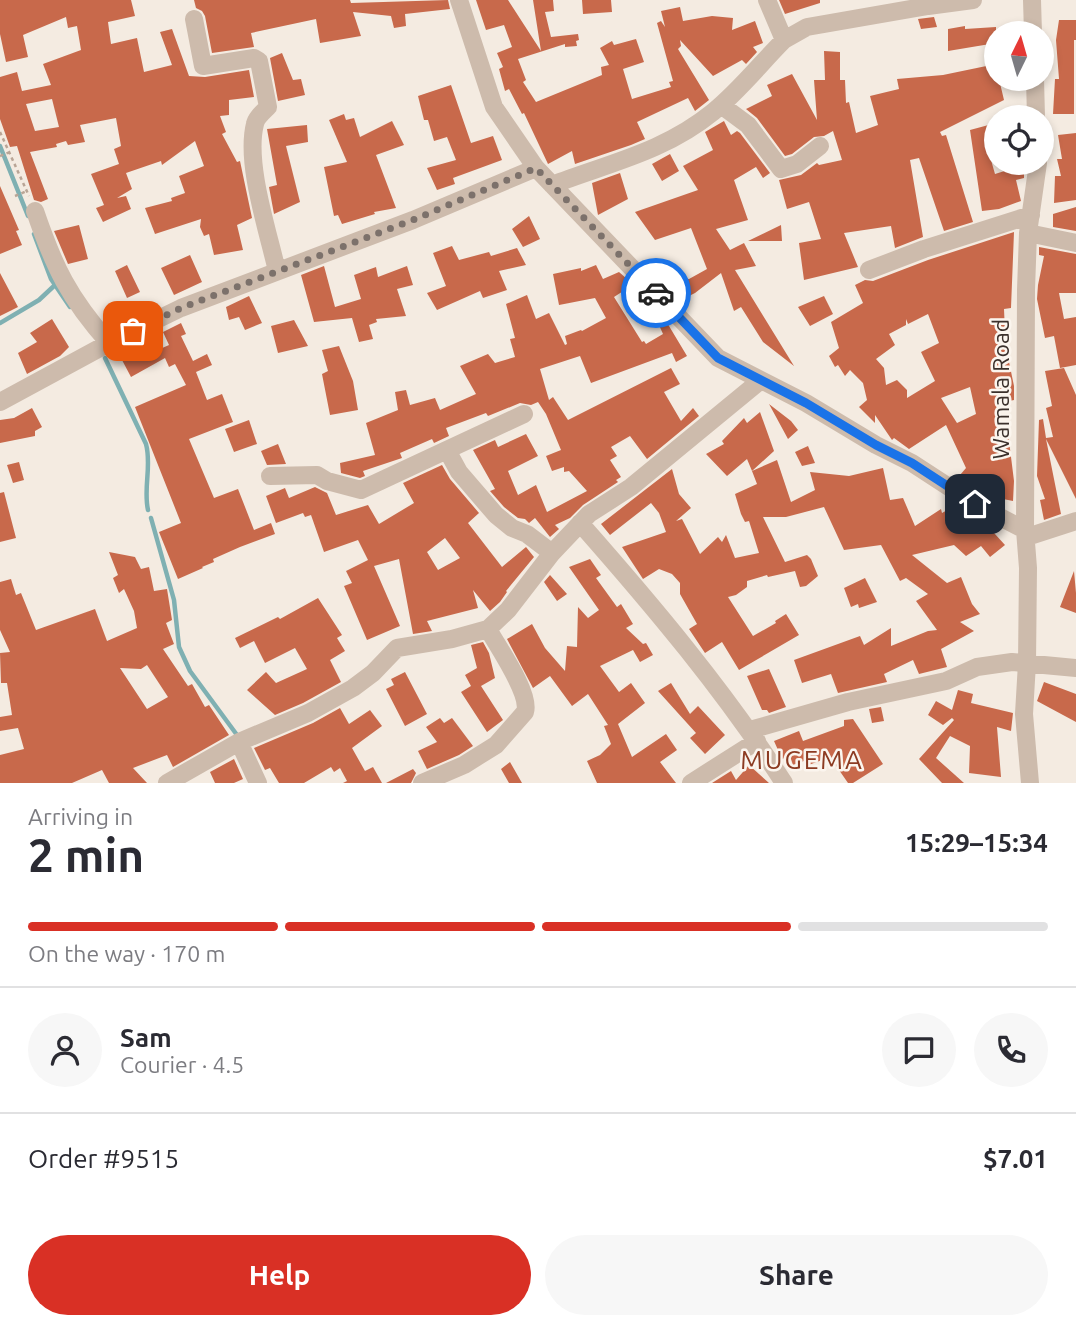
<!DOCTYPE html>
<html lang="en">
<head>
<meta charset="utf-8">
<style>
	body { margin:0; font-family:Ubuntu,sans-serif; background:#f7f7f7; color:#2b2b33; height:100vh; display:flex; flex-direction:column; font-size:26px; white-space:nowrap }
	* { box-sizing:border-box; margin:0 }
	p { font-size:23px; color:#7c7c81 }
	.icon { flex:none; width:38px; height:38px; fill:none; stroke:currentColor; stroke-width:2; stroke-linecap:round; stroke-linejoin:round }
	.map { position:relative; height:783px; overflow:hidden }
	.panel { display:flex; flex-direction:column; background:#fff; flex:1 }
	.panel>* { flex:none }
	.needle { width:46px; rotate:5deg }
	.fabs { position:absolute; left:984px; top:21px; display:grid; gap:14px }
	.fabs a { display:grid; place-items:center; width:70px; height:70px; border-radius:50%; background:#fff; box-shadow:0 4px 10px #0003; font-size:35px }
	.pin { position:absolute; display:grid; place-items:center; width:60px; height:60px; color:#fff; margin:-30px; border-radius:14px; box-shadow:0 4px 10px #0006 }
	.courier { position:absolute; display:grid; place-items:center; width:70px; height:70px; margin:-35px; border:5px solid #1a73e8; border-radius:50%; background:#fff; color:#222; box-shadow:0 2px 9px #0007 }
	.head em { font-style:normal; font-weight:700 }
	.head div { display:flex; flex-direction:column-reverse }
	.head { display:flex; align-items:center; justify-content:space-between; height:119px; padding:0 28px }
	h1 { font-size:46px; font-weight:700; line-height:52px }
	.bar { display:grid; grid-template-columns:repeat(4,1fr); gap:10px 7px; align-content:center; height:84px; padding:0 28px }
	.bar i { height:9px; border-radius:5px; background:#e1e1e2 }
	.bar .on { background:#d93025 }
	.bar p { grid-column:span 4 }
	.line { display:flex; align-items:center; gap:18px; padding:0 28px; border-top:2px solid #e1e1e2 }
	.line div { flex:1 }
	.round { display:grid; place-items:center; flex:none; width:74px; height:74px; border-radius:37px; background:#f7f7f7 }
	.cta { display:flex; gap:14px; margin-top:auto; padding:14px 28px }
	.cta a { flex:1; height:80px; border-radius:42px; background:#d93025; color:#fff; font-size:28px; font-weight:700; line-height:80px; text-align:center }
	.cta a+a { background:#f7f7f7; color:#2b2b33 }
	.map>svg:first-child { display:block }
</style>
</head>
<body>
<div class="map">
<svg width="1076" height="783" viewBox="0 0 1076 783">
	<rect width="100%" height="100%" fill="#f4ebe1"/>
	<g fill="none" stroke-linecap="round" stroke-linejoin="round">
		<path stroke="#7fb0b2" stroke-width="4.5" d="M0 146 28 216
			M34 234 51 279 70 307
			M0 323 39 300 55 285
			M105 358 146 444C152 466 143 488 148 510
			M151 518 174 600 179 647 190 671 237 735"/>
	</g>
	<path fill="#c8694b" fill-rule="evenodd" d="M0 0H131L135 16 108 22 111 44 137 38 144 72 172 65 160 32 172 29 189 76 205 77 249 70 254 97 229 100V115L220 116 226 132 222 134 237 162 240 161 252 218 237 225 243 250 214 255 209 234 204 236 200 227 201 219 155 234 145 208 172 201 171 198 185 193 179 176 204 166 195 141 162 165 161 161 126 173 132 189 117 198 126 196 131 209 103 222 96 208 104 205 91 174 119 164 114 149 121 146 116 118 80 125 85 142 68 145 66 141 56 144 57 147 30 152 48 199 41 202 34 200 17 146 10 147 0 119V77L17 72 22 91 51 85 43 64 81 50 77 26 68 28 66 17 23 35 28 57 6 62 0 34ZM52 99 59 127 35 131 26 104Z
		M194 0H350L351 3 448 0 450 9 405 14 406 26 394 28 391 16 353 12 361 36 320 43 316 19 251 33 254 47 212 53 205 16 202 11 196 8Z
		M476 0H508L541 51 533 0H553L554 11 545 12 551 37 578 34 579 40 576 41 577 46 565 47V44L518 59 526 80 523 82 536 102 602 75 601 67 609 65 600 48 612 41 614 45 636 39 644 62 623 69 632 99 671 87 669 82 673 81 657 23 661 21 665 27 661 11 680 7 683 21 712 16 733 18 732 30 755 21 763 43 753 47 757 52 746 64 742 60 713 76 680 40 681 46 678 49 709 100 695 111 688 98 637 122 645 139 631 145 575 164 572 151 548 164 524 113 522 114 509 89 505 91 499 69 503 67 497 53 512 47 504 25 486 30Z
		M582 0H611L612 12 583 14Z
		M779 0H820V3L785 14Z
		M934 17 937 27 921 29 918 19Z
		M1059 20H1076V40H1074V114H1053L1055 79H1059L1056 40Z
		M965 26V29L996 27V43L948 51V29Z
		M824 51 840 52V80H845L846 103 849 102 856 133 878 125 870 96 899 89 897 79 943 75 996 64V79H999L1004 100 940 132 942 136 946 135 973 222 944 231 919 158 910 160 923 237 895 248 891 226 844 233 858 267 804 280 799 243 821 239 809 202 787 209 779 180 801 175 817 163 819 165 842 160 833 131 824 136 814 137 792 154 785 156 757 118 746 109 772 96 767 85 792 74 817 120 814 80H825Z
		M282 53 293 80 301 79 305 95 278 101 270 58Z
		M451 85 471 143 493 136 502 160 453 178 455 184 437 190 427 168 456 160 447 137 434 141 428 120H424L418 96Z
		M344 114 346 120 354 118 360 137 392 121 404 145 376 155 396 208 374 212 375 214 342 224 338 215 334 216 324 167 347 162 329 120Z
		M724 121 731 135 737 131 740 133 770 173 763 178 756 167 734 180 748 220 716 229 730 250 744 243 756 266 735 270 794 366 763 342 741 307 734 311 721 273 695 293 683 299 663 277 689 279 707 269 691 228 655 240 635 212 698 190 683 166 713 150 705 132Z
		M996 123V136L985 139 995 174 1024 165V178L1016 180 1021 201 999 209 982 211 970 130Z
		M307 125 308 142 286 146 300 202 274 214 269 187 277 185 267 129Z
		M1076 133V200L1054 203 1055 176H1061L1057 159H1062L1058 135Z
		M670 154 679 171 662 181 652 164Z
		M620 173 628 199 598 215 592 183Z
		M0 186 19 230 16 231 22 245 0 254Z
		M1076 207V231L1053 227V214Z
		M529 216 540 239 523 247 512 229Z
		M79 225 88 259 68 264 54 231Z
		M781 225 782 241H748Z
		M1014 232 1011 308 1004 309 1005 332 1003 333 1014 386V400L996 404 1000 427 1007 425 1014 481 1013 501 983 495 971 488 970 484 960 475 966 468 946 425 909 449 894 438 892 440 875 415V423L859 407 867 400 863 383 850 370 845 376 838 365 835 367 829 356 839 348 831 322 863 303 855 285 865 280 873 281 928 260ZM928 314 939 343 921 352 935 381 907 398V390L897 380 886 385 884 368 876 359 895 345 889 334 906 325V319L908 324ZM970 387 976 414 957 423 941 398Z
		M452 246 459 260 489 252 491 256 517 248 526 265 499 271 507 290 483 298 480 291 437 310 427 293 446 286 433 253Z
		M1039 247 1076 254V293H1059L1064 319 1076 317V365L1060 368 1054 336 1045 338 1037 299 1038 285 1044 256 1039 255Z
		M190 255 202 282 174 295 161 268Z
		M127 265 140 292 127 298 115 271Z
		M596 265 603 279 619 272 627 279 631 286 614 297 642 342 644 341 646 344 663 334 659 325 666 321 687 356 676 362 672 353 591 383 580 356 540 369 549 400 553 397 568 420 671 368 680 384 664 392 681 421 693 408 699 416 647 459 630 436 611 447 617 456 610 460 621 477 616 480 618 482 583 505 570 518 555 525 559 529 550 537 535 518 529 523 525 519 518 518 504 507 490 491 495 489 473 450 495 440 498 447 526 434 538 456 508 471 518 495 536 485 547 512 587 491 569 471 564 472V467L552 471 546 456 561 450 546 414 538 402 531 405 520 403 488 416 486 413 446 428 449 436 434 443 432 439 400 453 402 458 363 471 365 476 360 478 341 473 340 463 375 455 366 423 398 410 395 392 406 390 410 405 435 398 440 410 476 394 460 366 488 354 495 363 515 357 510 339 515 338 506 304 527 295 536 319 549 313 565 345 567 344 565 336 581 330 582 331 606 318 595 298 559 305 553 274 581 268V271Z
		M324 266 335 307 361 299 354 275 376 267 378 277 407 266 413 285 397 289 406 316 376 319 377 322 369 325 373 339 359 342 352 318 314 322 301 275Z
		M0 273 18 307 0 316Z
		M249 296 262 323 245 330 239 317 229 320 226 307Z
		M824 296 833 314 810 326 798 307Z
		M52 319 69 347 60 356 27 374 18 353 37 342 30 333Z
		M294 320 308 346 278 353 271 326Z
		M181 323 186 334 181 336 193 361 207 354 212 365 196 372 207 400 222 394 233 422 189 439 214 498 238 489 254 530 271 523 275 534 240 547 213 559 214 562 202 567 203 568 178 579 159 532 181 523 135 407 186 385 175 364 169 367 165 358 131 377 122 360 139 351 142 357 169 345 163 332Z
		M339 346 353 381 358 410 330 415 322 374 328 371 322 350Z
		M1064 368 1076 395V499L1046 439 1061 514 1044 520 1040 500 1045 499 1037 476 1039 420 1043 419 1046 438 1053 437 1046 408 1052 406 1045 371Z
		M769 404 791 421 798 430 788 439Z
		M32 408 42 427 35 431V436L0 443V420L14 418Z
		M760 412 774 451 752 471 747 459 727 476 706 454 724 444 722 441 744 418 747 423Z
		M249 420 257 444 234 452 225 429Z
		M278 444 286 464 267 465 261 451Z
		M808 446 815 463 802 466 795 452Z
		M777 460 791 502 815 490 810 472 849 476 883 468 890 500 903 498 915 526 941 509 942 513 956 505 984 522 1005 545 990 557 981 546 966 556 954 545 912 555 947 583 961 577 972 604 980 614 960 622 974 631 941 649 947 667 919 674 913 660 884 674 887 682 838 693 831 674 802 683 794 660 860 636 864 645 891 628V646L928 631 937 630 916 601 928 594 906 578 900 581 881 545 844 550 824 507 786 517H763L785 562 807 555 811 559 818 576 806 586 800 587 795 571 768 577 767 575 747 581V587L736 595 728 597 753 636 776 623 775 621 786 614 799 635 739 670 722 642 705 653 689 629 697 624 680 594V583L672 574 659 569 643 579 622 547 666 532 659 513 651 503 610 535 601 524 672 469 679 494 691 508 676 521 682 519 700 554 718 537 722 542 726 535 735 558 759 553 749 521 745 522 741 514 735 494 757 484 752 471Z
		M19 462 24 480 13 483 7 465Z
		M442 465 450 479 479 513 468 523 502 567 526 547 534 557 506 591 507 592 500 602 490 611 473 590 478 608 427 621 432 631 413 634 399 559 374 566 400 626 367 640 344 586 352 583 346 571 368 560 358 540 324 552 311 515 305 517 303 513 276 523 266 496 285 488 289 498 315 487 327 493 336 515 368 505 379 524 414 503 403 483ZM445 538 460 558 438 570 427 552Z
		M4 492 16 538 0 542V493Z
		M109 552 135 557 141 569 149 567 154 591 167 589 172 620 166 623 174 644 163 649 188 686 192 684 205 707 209 705 229 735 173 767 167 755 133 768 147 783H109L102 770 72 783H0V755L24 749 18 728 0 731V717L12 715 7 683H1L0 653 10 652 0 630V582L11 579 16 595 21 593 36 630 95 609 107 641 137 628 134 611 124 589 119 593 113 578 118 575ZM147 665 168 697 147 709 120 668 141 669Z
		M590 559 601 575 596 578 617 607 621 604 633 624 626 628 643 644 646 643 653 655 640 662 633 650 600 666 619 692 631 683 645 703 618 724 632 757 666 734 677 750 660 762 676 783H597L587 761 600 755 611 744 604 726 608 725 588 694 572 706 550 676 533 688 507 639 532 624 545 648 565 671 567 646 577 647 578 607 588 618 599 610 569 567Z
		M1074 571 1076 593V613L1060 607Z
		M550 575 567 594 557 601 544 582Z
		M865 578 877 602 859 608 858 604 851 607 844 588Z
		M318 598 342 635 337 638 345 651 330 660 341 682 303 703 275 715 247 690 266 672 276 683 307 669 295 648 265 663 254 641 240 648 235 638 278 617 280 619Z
		M483 642 489 653 495 678 481 686 503 720 487 732 461 692 471 686 465 675 477 668 471 645Z
		M769 669 786 707 769 713 767 710H762L747 676Z
		M405 672 427 714 405 726 386 689 394 685 391 679Z
		M1044 682 1076 694V722L1037 701Z
		M671 683 690 714 698 706 725 735 705 754 690 738 696 733 658 691Z
		M958 690 973 694 971 703 1013 713 1011 731 997 727 1001 777 969 773 970 746 950 736 936 758 964 783H942L919 759 954 720 952 718 943 725 928 715 936 701 952 710Z
		M881 707 884 721 872 723 869 709Z
		M340 708 349 724 370 710 382 726 352 748 365 771 373 767 382 783H343L347 781 340 768 334 772 331 767 304 783H279L270 768 265 770 254 748 313 723Z
		M440 718 444 723 452 718 473 746 459 755 427 769 418 751 437 742 426 727Z
		M853 719 883 764 853 783H848L830 757 806 766 804 761 793 765 790 756 782 759 774 741 799 731 803 741 844 726V720Z
		M234 759 243 779 234 783H215L210 772Z
		M510 762 522 783H509L501 769Z
		M749 765 769 783H712L731 771 736 780Z
		M413 769 416 773 411 783H386Z"/>
	<g fill="none" stroke-linecap="round" stroke-linejoin="round">
		<path stroke="#b9a596" stroke-width="2.5" stroke-dasharray="3.5 3.5" stroke-linecap="butt" d="M0 132 29 196
			M0 156 10 152
			M15 196 27 191"/>
		<path stroke="#cdbbac" stroke-width="18" d="M459 0 494 107 536 168 718 358 806 403 876 445 912 463 975 504 1025 530
			M767 0 784 40 807 27 928 6 973 0
			M1032 0 1033 33
			M194 19 203 66 254 58 259 61 268 107C263 112 256 118 255 124 245 163 268 231 277 271
			M1035 79 1036 117
			M721 105 748 125 781 169 797 164 820 146
			M552 185C609 163 664 152 713 112 739 91 761 63 784 40
			M35 211C54 267 69 298 109 343
			M1028 233 1076 243
			M869 270 924 249 1031 215
			M0 402 109 343 181 308 413 220 536 168
			M447 450 459 472 496 515 512 528 527 534 552 553
			M270 476 317 475 327 481 361 490 524 414
			M580 523C654 607 723 689 784 783
			M1027 537 1076 521
			M750 730 848 702 946 681 977 667 1012 662 1076 668
			M239 742 308 713 353 688 373 673 397 648 452 639 488 629 508 610 552 553 589 514 631 487 760 381
			M167 783 239 742 258 783
			M422 783 464 765 496 745 525 712C531 694 498 647 488 629
			M691 783 757 741
			M1030 783 1024 714 1027 663 1028 568 1025 530 1026 290 1028 233 1038 163"/>
	</g>
	<g fill="none" stroke-linecap="round" stroke-linejoin="round">
		<path stroke="#7c716b" stroke-width="7" stroke-dasharray="0 12.6" d="M133 331 181 308 413 220 536 168 656 293"/>
		<path stroke="#1a73e8" stroke-width="9" d="M656 293 718 358 806 403 876 445 912 463 975 504"/>
	</g>
	<g text-anchor="middle" stroke-width="5" stroke-linejoin="round" paint-order="stroke">
		<g font-size="23" fill="#3b302b" stroke="#fbf5ee">
			<text transform="translate(1001 389) rotate(-90)" y="8">Wamala Road</text>
		</g>
		<g font-size="26" letter-spacing="2" fill="#8c3b22" stroke="#fbf5ee">
			<text x="802" y="769">MUGEMA</text>
		</g>
	</g>
</svg>
<div class="fabs">
<a><svg class="needle" viewBox="-14 -14 28 28"><path d="M0-13l5 13h-10z" fill="#e53935"/><path d="M0 13l5-13h-10z" fill="#7c7c81"/></svg></a>
<a><svg class="icon" aria-label="locate" viewBox="0 0 24 24"><circle cx="12" cy="12" r="6"/><path d="M12 2v4M12 18v4M2 12h4M18 12h4"/></svg></a>
</div>
<div class="pin" style="left:133px;top:331px;background:#ea580c"><svg class="icon" aria-label="bag" viewBox="0 0 24 24"><path d="M5 8h14l-1 12H6zM9 8a3 3 0 0 1 6 0"/></svg></div>
<div class="pin" style="left:975px;top:504px;background:#1f2937"><svg class="icon" aria-label="home" viewBox="0 0 24 24"><path d="M3 11l9-7 9 7M6 9v11h12V9"/></svg></div>
<div class="courier" style="left:656px;top:293px"><svg class="icon" aria-label="car" viewBox="0 0 24 24"><path d="M5 17H2v-5l4-1 3-4h7l3 4 3 1v5h-3M9 17h6M6 11h13"/><circle cx="7" cy="17" r="2"/><circle cx="17" cy="17" r="2"/></svg></div>
</div>
<section class="panel">
<div class="head"><div><h1>2 min</h1><p>Arriving in</p></div><em>15:29–15:34</em></div>
<div class="bar"><i class="on"></i><i class="on"></i><i class="on"></i><i></i><p>On the way · 170 m</p></div>
<div class="line" style="height:126px"><a class="round"><svg class="icon" aria-label="person" viewBox="0 0 24 24"><circle cx="12" cy="8" r="4"/><path d="M4 21q1-7 8-7t8 7"/></svg></a><div><b>Sam</b><p>Courier · 4.5</p></div><a class="round"><svg class="icon" aria-label="chat" viewBox="0 0 24 24"><path d="M4 5h16v11H9l-5 4z"/></svg></a><a class="round"><svg class="icon" aria-label="phone" viewBox="0 0 24 24"><path d="M5 4h4l2 5-3 2q2 4 5 5l2-3 5 2v4C11 20 4 13 5 4z"/></svg></a></div>
<div class="line" style="height:91px"><div>Order #9515</div><b>$7.01</b></div>
<div class="cta"><a>Help</a><a>Share</a></div>
</section>
</body>
</html>
